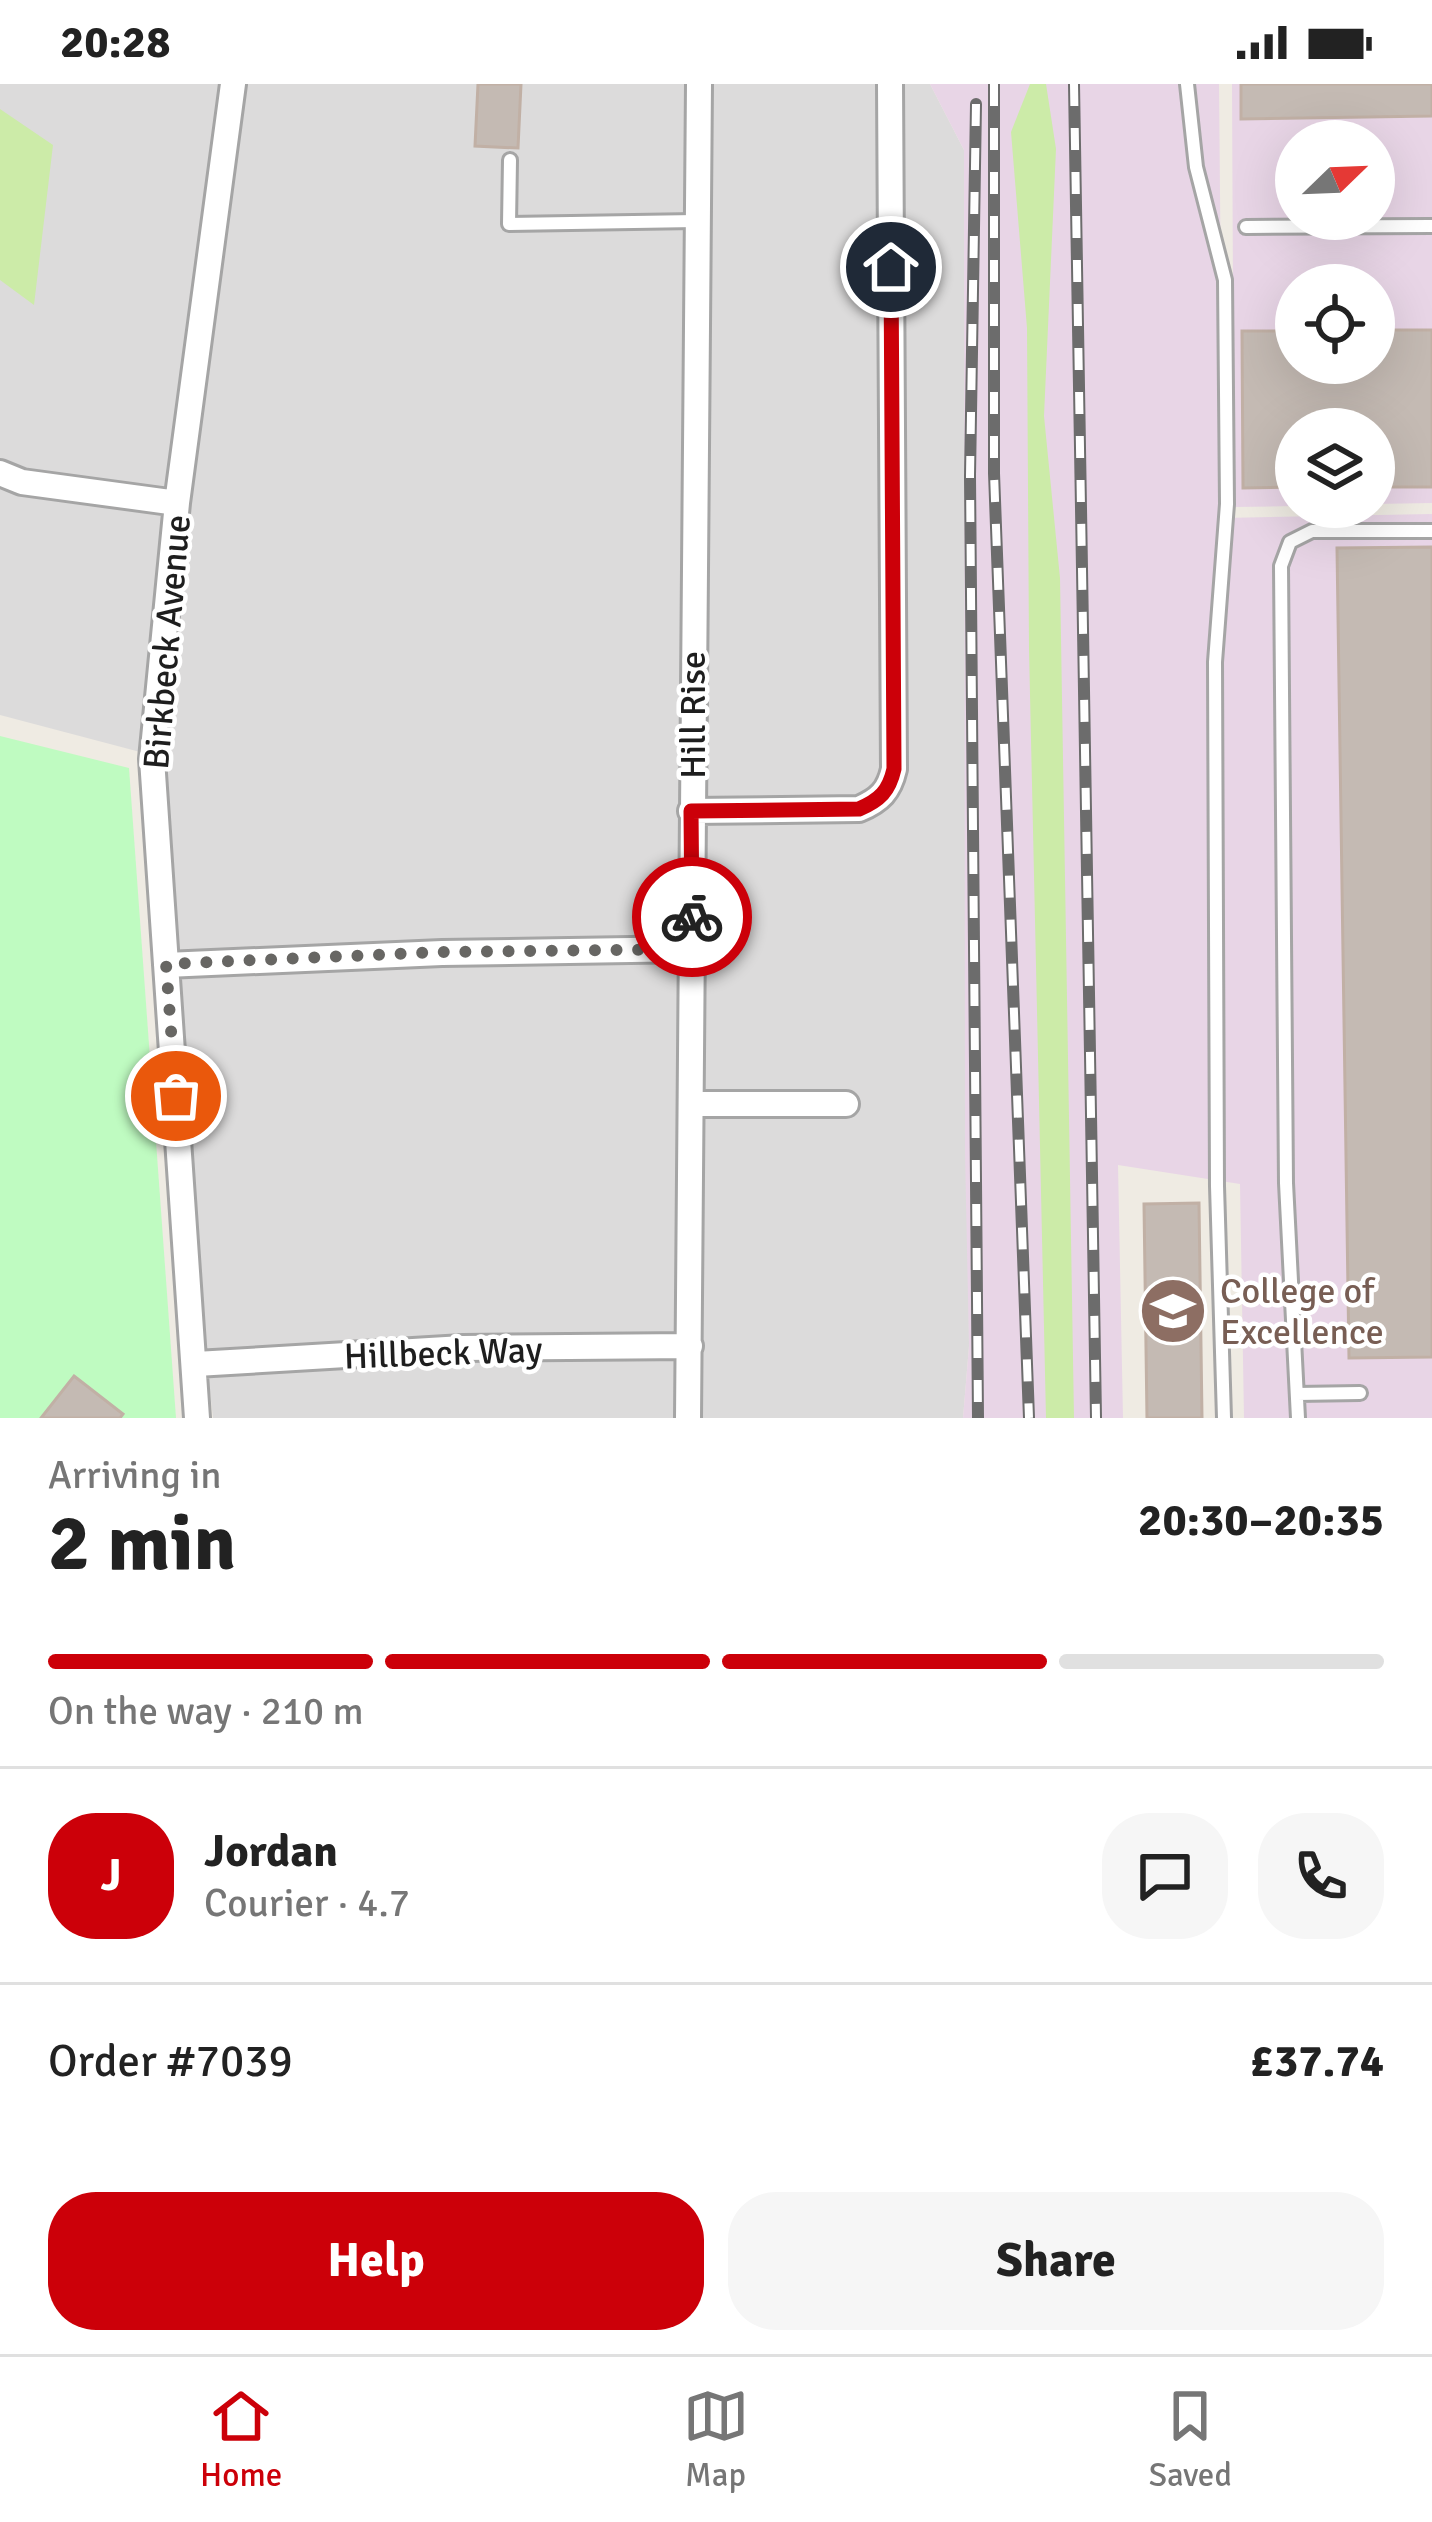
<!DOCTYPE html>
<html lang="en">
<head>
<meta charset="utf-8">
<style>
	body { margin:0; font-family:Signika,sans-serif; background:#f6f6f6; color:#222; height:100vh; display:flex; flex-direction:column; font-size:45px; white-space:nowrap }
	* { box-sizing:border-box; margin:0 }
	p { font-size:39px; color:#767676 }
	.icon { flex:none; width:66px; height:66px; fill:none; stroke:currentColor; stroke-width:2; stroke-linecap:round; stroke-linejoin:round }
	.map { position:relative; height:1334px; overflow:hidden }
	.drawer { display:flex; flex-direction:column; background:#fff; flex:1 }
	.drawer>* { flex:none }
	.needle { width:78px; rotate:67deg }
	.fabs { position:absolute; left:1275px; top:36px; display:grid; gap:24px }
	.fabs a { display:grid; place-items:center; width:120px; height:120px; border-radius:50%; background:#fff; box-shadow:0 12px 48px #0002; font-size:60px }
	.pin { position:absolute; display:grid; place-items:center; width:102px; height:102px; color:#fff; margin:-51px; border:6px solid #fff; border-radius:50%; box-shadow:0 3px 12px #0007 }
	.courier { position:absolute; display:grid; place-items:center; width:120px; height:120px; margin:-60px; border:9px solid #cc0009; border-radius:50%; background:#fff; color:#222; box-shadow:0 3px 15px #0007 }
	.head em { font-style:normal; font-weight:800 }
	.head div { display:flex; flex-direction:column-reverse }
	.head { display:flex; align-items:center; justify-content:space-between; height:204px; padding:0 48px }
	h1 { font-size:78px; font-weight:800; line-height:90px }
	.bar { display:grid; grid-template-columns:repeat(4,1fr); gap:18px 12px; align-content:center; height:144px; padding:0 48px }
	.bar i { height:15px; border-radius:9px; background:#e0e0e0 }
	.bar .on { background:#cc0009 }
	.bar p { grid-column:span 4 }
	.line { display:flex; align-items:center; gap:30px; padding:0 48px; border-top:3px solid #e0e0e0 }
	.line div { flex:1 }
	.round { display:grid; place-items:center; flex:none; width:126px; height:126px; border-radius:48px; background:#f6f6f6 }
	.cta { display:flex; gap:24px; margin-top:auto; padding:24px 48px }
	.cta a { flex:1; height:138px; border-radius:48px; background:#cc0009; color:#fff; font-size:48px; font-weight:800; line-height:138px; text-align:center }
	.cta a+a { background:#f6f6f6; color:#222 }
	.status { display:flex; justify-content:space-between; align-items:center; height:84px; padding:0 60px; background:#fff; direction:ltr }
	.status svg { height:33px; fill:currentColor }
	.dock { display:flex; justify-content:space-around; align-items:center; height:168px; border-top:3px solid #e0e0e0; background:#fff; font-size:33px; color:#767676 }
	.dock a { display:grid; justify-items:center; gap:6px }
	.dock .on { color:#cc0009 }
	.map>svg:first-child { display:block }
</style>
</head>
<body>
<div class="status"><b>20:28</b><svg viewBox="0 0 49 12"><path d="M0 12V9h3v3zM5 12V6h3v6zM10 12V3h3v9zM15 12V0h3v12zM26 1h20v11H26zM47 4h2v5h-2z"/></svg></div>
<div class="map">
<svg width="1432" height="1334" viewBox="0 0 1432 1334">
	<rect width="100%" height="100%" fill="#efebe3"/>
	<path fill="#dcdbdb" d="M0 0H930L964 66 969 1262 963 1334H213L164 917 144 669 0 631Z"/>
	<path fill="#e8d5e6" fill-rule="evenodd" d="M930 0H1219L1223 434 1432 430V1334H1244L1240 1100 1118 1081 1123 1334H963L969 1262 965 1069 964 66Z
		M1232 0H1432V419L1374 420V345H1296V422L1234 423ZM1296 57H1374V135H1296ZM1296 201H1374V279H1296Z"/>
	<path fill="#cceba8" d="M1030 0H1046L1056 65 1044 332 1060 494 1074 1334H1046L1029 565 1027 244 1011 48Z
		M0 25 53 61 34 221 0 196Z"/>
	<path fill="#bffbc1" d="M0 652 129 684 176 1334H0Z"/>
	<path fill="#c4bab3" stroke="#c1b0a5" stroke-width="3" d="M478 0H521L518 64 475 62Z
		M1241 0H1432V32L1241 35Z
		M1374 246H1432V403H1374V345H1296V403L1243 404 1242 247H1296V279H1374Z
		M1432 463V1273L1349 1274 1337 464Z
		M1199 1119 1202 1334H1147L1144 1120Z
		M74 1292 123 1330 120 1334H41Z"/>
	<g fill="none" stroke-linecap="round" stroke-linejoin="round">
		<defs>
			<path id="lane" d="M1187 0 1196 83 1225 196 1227 420 1215 578 1217 1102 1224 1334
				M510 76 509 140 696 137
				M1246 143 1432 142
				M1297 1310 1360 1309
				M1298 1334 1286 1099 1281 482 1290 458 1312 447H1432"/>
			<path id="street" d="M0 389 22 398 177 419
				M691 727 859 725C880 716 889 707 894 685L890 0
				M166 881 442 869 692 865
				M692 1020H846
				M196 1280 463 1264 690 1262
				M197 1334 152 675 177 419 233 0
				M688 1334 699 0"/>
		</defs>
		<use href="#lane" stroke="#a5a5a5" stroke-width="18"/>
		<use href="#street" stroke="#a5a5a5" stroke-width="30"/>
		<use href="#lane" stroke="#fff" stroke-width="12"/>
		<use href="#street" stroke="#fff" stroke-width="24"/>
		<defs>
			<path id="rail" d="M994 0V389L1029 1334
				M1074 0 1096 1334
				M976 20 970 392 978 1334"/>
		</defs>
		<use href="#rail" stroke="#6c6c6c" stroke-width="12"/>
		<use href="#rail" stroke="#fff" stroke-width="8" stroke-dasharray="22" stroke-linecap="butt"/>
	</g>
	<g fill="none" stroke-linecap="round" stroke-linejoin="round">
		<path stroke="#676663" stroke-width="12" stroke-dasharray="0 21.6" d="M176 1012 166 880 442 868 692 865V833"/>
		<path stroke="#cc0009" stroke-width="15" d="M692 833 691 727 859 725C880 716 889 707 894 685L891 183"/>
	</g>
	<defs>
		<symbol id="university-disc" viewBox="-11 -11 22 22"><circle r="9.5" fill="#8d6e63" stroke="#fff"/><path d="M0-5L7-2L0 1L-7-2ZM-4 1L0 2.5L4 1V4Q0 6-4 4Z" fill="#fff"/></symbol>
	</defs>
	<g fill-rule="evenodd">
		<use href="#university-disc" x="1135" y="1189" width="76" height="76"/>
	</g>
	<g text-anchor="middle" stroke-width="9" stroke-linejoin="round" paint-order="stroke">
		<g font-size="36" fill="#1e1e1e" stroke="#fff">
			<text transform="translate(166 558) rotate(-85)" y="13">Birkbeck Avenue</text>
			<text transform="translate(692 631) rotate(-90)" y="13">Hill Rise</text>
			<text transform="translate(443 1268) rotate(-2)" y="13">Hillbeck Way</text>
		</g>
		<g font-size="36" fill="#785e54" stroke="#fff" text-anchor="start">
			<text x="1220" y="1219">College of<tspan x="1220" dy="41">Excellence</tspan></text>
		</g>
	</g>
</svg>
<div class="fabs">
<a><svg class="needle" viewBox="-14 -14 28 28"><path d="M0-13l5 13h-10z" fill="#e53935"/><path d="M0 13l5-13h-10z" fill="#767676"/></svg></a>
<a><svg class="icon" aria-label="locate" viewBox="0 0 24 24"><circle cx="12" cy="12" r="6"/><path d="M12 2v4M12 18v4M2 12h4M18 12h4"/></svg></a>
<a><svg class="icon" aria-label="layers" viewBox="0 0 24 24"><path d="M12 4l9 5-9 5-9-5zM3 14l9 5 9-5"/></svg></a>
</div>
<div class="pin" style="left:176px;top:1012px;background:#ea580c"><svg class="icon" aria-label="bag" viewBox="0 0 24 24"><path d="M5 8h14l-1 12H6zM9 8a3 3 0 0 1 6 0"/></svg></div>
<div class="pin" style="left:891px;top:183px;background:#1f2937"><svg class="icon" aria-label="home" viewBox="0 0 24 24"><path d="M3 11l9-7 9 7M6 9v11h12V9"/></svg></div>
<div class="courier" style="left:692px;top:833px"><svg class="icon" aria-label="bike" viewBox="0 0 24 24"><circle cx="6" cy="16" r="4"/><circle cx="18" cy="16" r="4"/><path d="M6 16l4-8h5l3 8M10 8l3 8H6M13 5h3"/></svg></div>
</div>
<section class="drawer">
<div class="head"><div><h1>2 min</h1><p>Arriving in</p></div><em>20:30–20:35</em></div>
<div class="bar"><i class="on"></i><i class="on"></i><i class="on"></i><i></i><p>On the way · 210 m</p></div>
<div class="line" style="height:216px"><b class="round" style="background:#cc0009;color:#fff">J</b><div><b>Jordan</b><p>Courier · 4.7</p></div><a class="round"><svg class="icon" aria-label="chat" viewBox="0 0 24 24"><path d="M4 5h16v11H9l-5 4z"/></svg></a><a class="round"><svg class="icon" aria-label="phone" viewBox="0 0 24 24"><path d="M5 4h4l2 5-3 2q2 4 5 5l2-3 5 2v4C11 20 4 13 5 4z"/></svg></a></div>
<div class="line" style="height:156px"><div>Order #7039</div><b>£37.74</b></div>
<div class="cta"><a>Help</a><a>Share</a></div>
</section>
<nav class="dock">
<a class="on"><svg class="icon" aria-label="home" viewBox="0 0 24 24"><path d="M3 11l9-7 9 7M6 9v11h12V9"/></svg>Home</a>
<a><svg class="icon" aria-label="map" viewBox="0 0 24 24"><path d="M3 6l6-2 6 2 6-2v14l-6 2-6-2-6 2zM9 4v14M15 6v14"/></svg>Map</a>
<a><svg class="icon" aria-label="saved" viewBox="0 0 24 24"><path d="M7 4h10v16l-5-4-5 4z"/></svg>Saved</a>
</nav>
</body>
</html>
